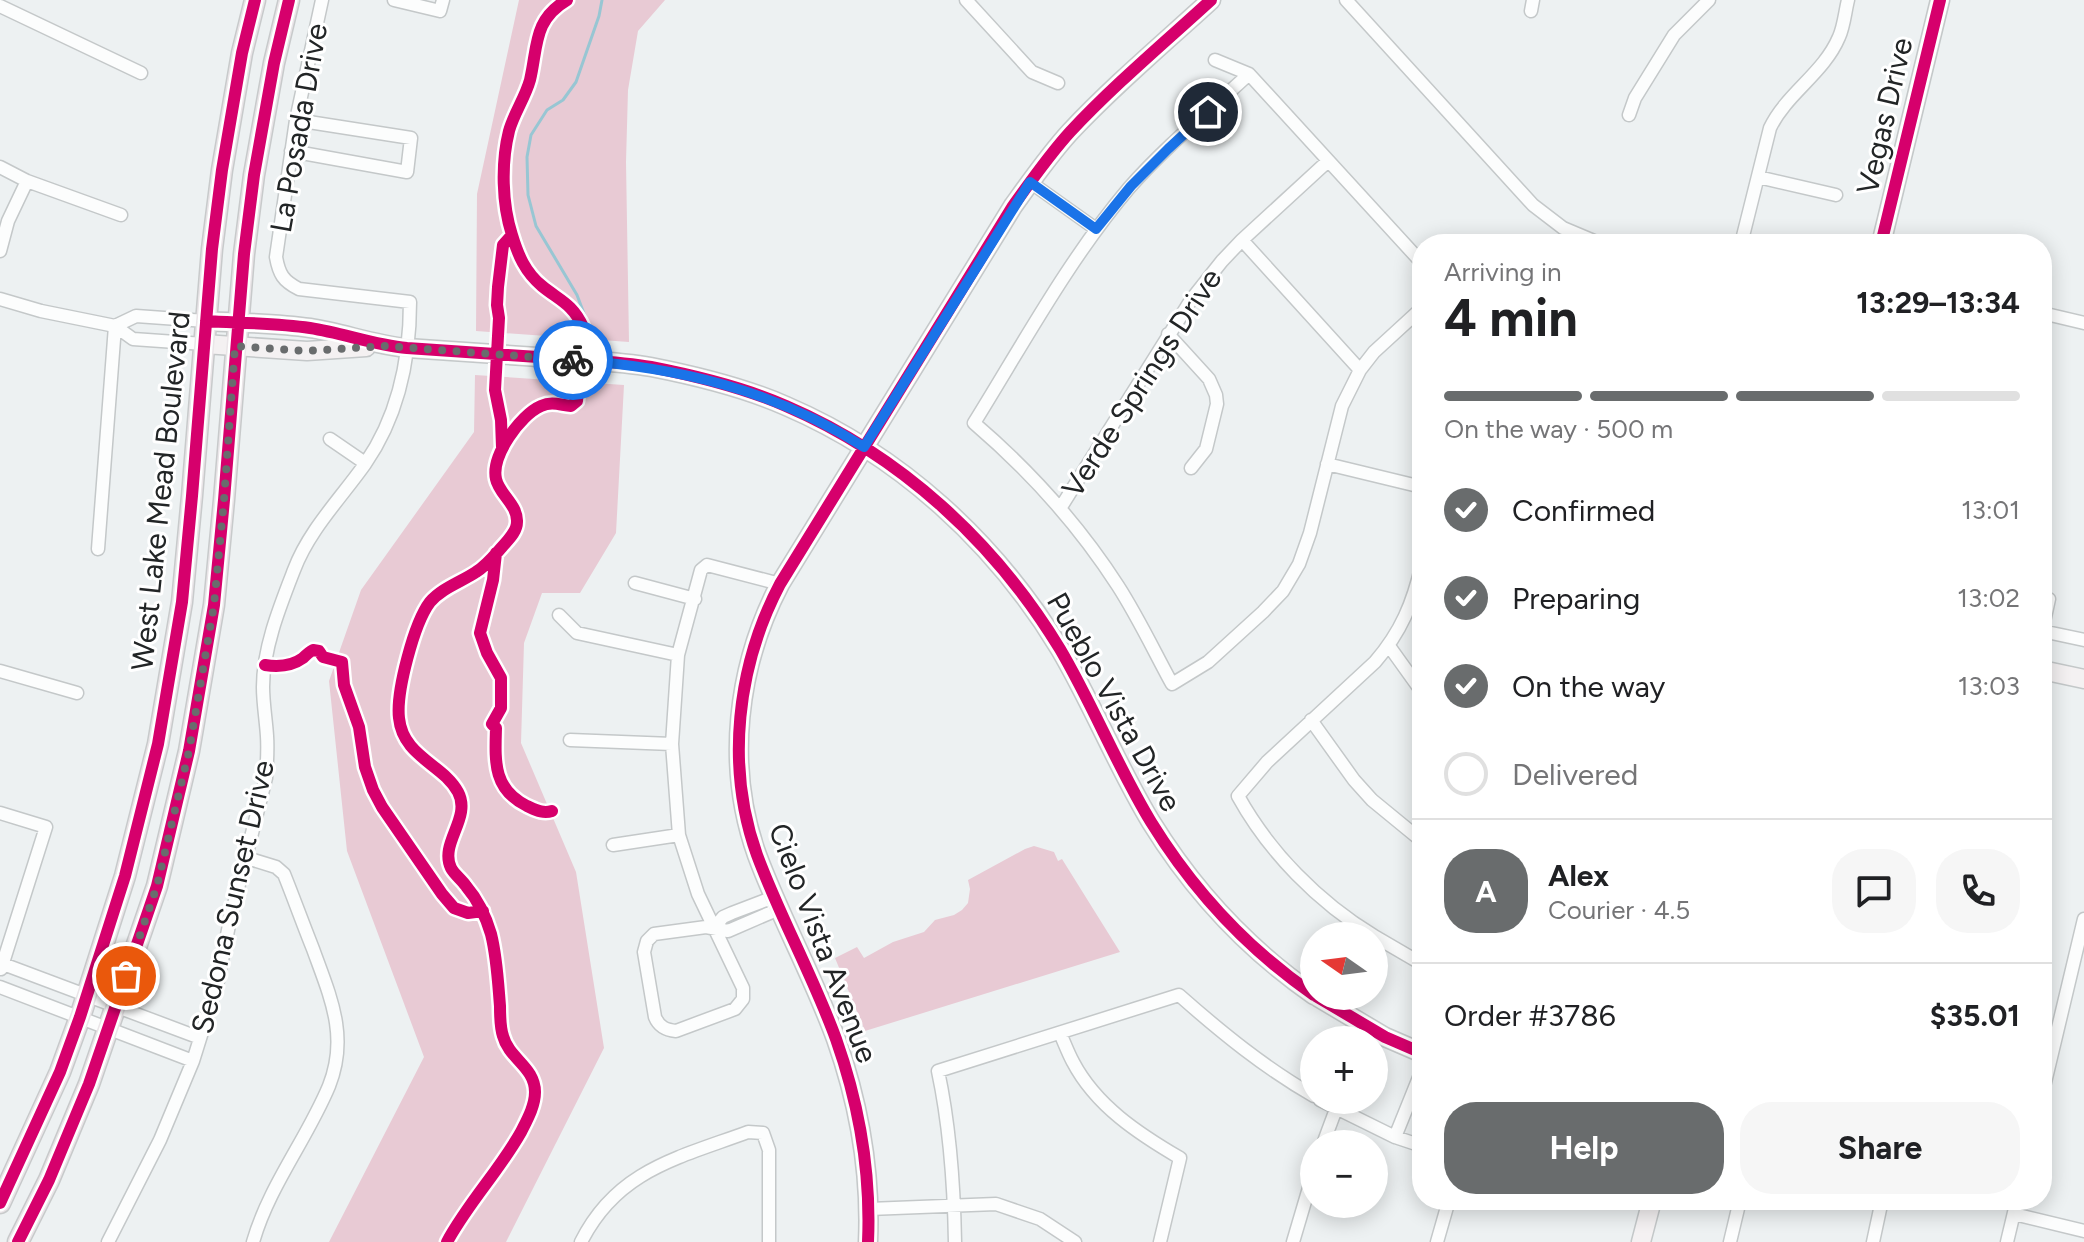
<!DOCTYPE html>
<html lang="en">
<head>
<meta charset="utf-8">
<style>
	body { margin:0; font-family:Figtree,sans-serif; background:#f6f6f6; color:#202124; height:100vh; display:flex; flex-direction:column; font-size:30px; white-space:nowrap }
	* { box-sizing:border-box; margin:0 }
	p { font-size:26px; color:#757577 }
	.icon { flex:none; width:44px; height:44px; fill:none; stroke:currentColor; stroke-width:2; stroke-linecap:round; stroke-linejoin:round }
	.map { position:relative; flex:1; overflow:hidden }
	.details { position:absolute; left:1412px; top:234px; width:640px; height:976px; display:flex; flex-direction:column; background:#fff; border-radius:32px; box-shadow:0 4px 20px #0003 }
	.details>* { flex:none }
	.needle { width:52px; rotate:284deg }
	.controls { position:absolute; left:1300px; top:922px; display:grid; gap:16px }
	.controls a { display:grid; place-items:center; width:88px; height:88px; border-radius:50%; background:#fff; box-shadow:0 4px 20px #0003; font-size:40px }
	.pin { position:absolute; display:grid; place-items:center; width:68px; height:68px; color:#fff; margin:-34px; border:4px solid #fff; border-radius:50%; box-shadow:0 2px 8px #0007 }
	.courier { position:absolute; display:grid; place-items:center; width:80px; height:80px; margin:-40px; border:6px solid #1a73e8; border-radius:50%; background:#fff; color:#222; box-shadow:0 2px 10px #0007 }
	.head em { font-style:normal; font-weight:700 }
	.head div { display:flex; flex-direction:column-reverse }
	.head { display:flex; align-items:center; justify-content:space-between; height:136px; padding:0 32px }
	h1 { font-size:52px; font-weight:700; line-height:60px }
	.bar { display:grid; grid-template-columns:repeat(4,1fr); gap:12px 8px; align-content:center; height:96px; padding:0 32px }
	.bar i { height:10px; border-radius:6px; background:#e0e0e0 }
	.bar .current { background:#696c6d }
	.bar p { grid-column:span 4 }
	.line { display:flex; align-items:center; gap:20px; padding:0 32px; border-top:2px solid #e0e0e0 }
	.line div { flex:1 }
	.round { display:grid; place-items:center; flex:none; width:84px; height:84px; border-radius:32px; background:#f6f6f6 }
	ol { padding:0 32px; list-style:none }
	li { display:flex; align-items:center; gap:24px; height:88px }
	li p { margin-inline-start:auto }
	li .icon { padding:8px; border-radius:50%; background:#696c6d; color:#fff; stroke-width:4 }
	li:last-child { color:#757577 }
	li i { width:44px; height:44px; border:4px solid #e0e0e0; border-radius:50% }
	.cta { display:flex; gap:16px; margin-top:auto; padding:16px 32px }
	.cta a { flex:1; height:92px; border-radius:32px; background:#696c6d; color:#fff; font-size:32px; font-weight:700; line-height:92px; text-align:center }
	.cta a+a { background:#f6f6f6; color:#202124 }
	.map>svg:first-child { display:block }
</style>
</head>
<body>
<div class="map">
<svg width="2084" height="1242" viewBox="0 0 2084 1242">
	<rect width="100%" height="100%" fill="#edf1f2"/>
	<path fill="#e8cad4" d="M519 0H665L638 31 628 90 626 162 629 342 476 331 477 194Z
		M475 375 624 385 616 533 580 593H542L524 643 521 743 576 872 604 1048 506 1242H329L424 1057 347 851 329 681 361 590 474 432Z
		M1034 846 1054 852 1058 861 1062 859 1120 952 865 1031 835 958 857 947 864 958 893 942 924 932 935 920 954 915 962 910 968 903 970 889 968 880 1025 849Z"/>
	<g fill="none" stroke-linecap="round" stroke-linejoin="round">
		<path stroke="#98c6d3" stroke-width="3" d="M586 319 577 295 536 226 528 195 527 157 531 135 547 110 563 100 576 82 599 16 602 0"/>
		<defs>
			<path id="street" d="M394 0 440 11 443 0
				M966 0 1032 72 1058 83
				M1346 0 1533 205 1563 228 1601 244
				M0 6 141 73
				M1531 11 1533 0
				M1215 60 1249 74 1422 263
				M1249 74C1209 111 1165 147 1129 188 1069 259 1023 344 974 423 1030 471 1078 524 1118 586 1138 617 1154 651 1172 684L1208 662 1263 612 1283 591 1299 564 1310 533 1342 406 1360 370 1374 352 1422 308
				M1629 115 1635 98 1674 35 1709 0
				M291 151 407 172 411 138 296 120
				M0 167 27 181 121 215
				M1758 177 1836 195
				M1030 182 1096 229
				M1242 240 1360 370
				M1741 244 1770 128C1786 94 1824 73 1839 37 1844 26 1845 12 1848 0
				M0 251 8 221 27 181
				M0 299 41 311 115 326 133 339 204 344
				M2042 313 2084 323
				M115 326 136 316 206 321
				M1168 334 1209 379 1216 395 1217 404 1206 449 1191 468
				M330 439 365 463
				M1327 464 1422 487
				M1061 507 1191 300 1222 261 1242 240 1328 161
				M98 549 115 326
				M635 583 695 599
				M559 615 577 633 678 655
				M2042 631 2084 640
				M2042 631 2049 599
				M1389 646 1422 692
				M0 671 77 693
				M1311 720 1354 780 1372 800 1422 841
				M570 740 672 744
				M0 813 46 827 1 969
				M613 845 679 835
				M247 858 276 867 284 874C294 899 303 924 313 949 330 996 349 1036 329 1086 307 1139 269 1186 253 1242
				M714 928 723 917 732 913 766 900 777 902 772 912 728 931 706 927 654 934 647 941 644 952 655 1017C659 1027 666 1030 676 1031L735 1009 743 999V988L698 894 679 835 672 744 678 655 701 570 707 565 780 584
				M1374 936C1318 902 1269 852 1238 796L1267 762 1375 662C1401 632 1413 603 1422 564
				M1374 936 1422 964
				M3 964 200 1038
				M0 987 193 1061
				M1060 1033C1064 1042 1068 1053 1073 1062 1096 1106 1139 1134 1180 1158L1160 1242
				M2042 1095 2084 919
				M1320 1100 1395 1137 1422 1146
				M1395 1137 1422 1070
				M1323 1144 1336 1109
				M869 1209 996 1204 1040 1219 1075 1242
				M2014 1214 2084 1231
				M108 1242 160 1140 193 1061 218 981 230 920 266 778C267 764 268 750 267 736 266 720 263 703 263 687 263 648 280 606 294 570 309 530 341 498 365 464 399 415 410 360 410 302L299 289C283 281 279 274 276 257L296 120 322 0
				M581 1242C617 1170 678 1158 748 1132L763 1133 769 1150V1242
				M955 1242C954 1185 950 1127 938 1071L1179 995C1222 1033 1265 1068 1314 1096
				M1293 1242 1314 1171
				M1437 1242 1449 1200
				M1730 1242 1740 1200
				M1873 1242 1882 1200
				M2007 1242 2017 1200"/>
			<path id="secondary" d="M1881 244 1940 0
				M206 321C240 323 276 323 310 328 343 333 374 345 407 348 460 352 514 355 568 359 595 361 624 362 651 367 697 376 743 387 786 406 900 455 995 542 1060 649 1093 705 1117 766 1151 822 1193 890 1249 950 1314 995
				M204 344 307 351 366 347
				M2042 670 2084 679
				M1316 996 1385 1037 1422 1053
				M868 1242C871 1174 859 1104 836 1039 813 976 780 917 757 855 725 766 737 666 780 584L1013 206C1031 181 1049 155 1070 132 1114 85 1164 43 1211 0
				M1641 1242 1652 1200"/>
			<path id="primary" d="M0 1203 60 1072 80 1017 125 876 158 744 182 602 192 496 212 249 222 170 242 53 255 0
				M18 1242 49 1180 89 1084 157 886 189 751 214 605 224 500 244 254 254 175 274 63 289 0"/>
		</defs>
		<use href="#street" stroke="#c4c8c9" stroke-width="15"/>
		<use href="#secondary" stroke="#c4c8c9" stroke-width="21"/>
		<use href="#primary" stroke="#c8cacb" stroke-width="23"/>
		<use href="#street" stroke="#fcfdfd" stroke-width="12"/>
		<use href="#secondary" stroke="#f4f1f2" stroke-width="18"/>
		<use href="#primary" stroke="#eae5e8" stroke-width="20"/>
		<defs>
			<path id="cycleway" d="M1881 244 1940 0
				M206 321C240 323 276 323 310 328 343 333 374 345 407 348 460 352 514 355 568 359 595 361 624 362 651 367 697 376 743 387 786 406 900 455 995 542 1060 649 1093 705 1117 766 1151 822 1193 890 1249 950 1314 995
				M502 447 501 420 495 390 499 318 497 305 498 287 503 245 512 235C502 204 501 163 509 131 514 113 525 98 530 80 538 46 533 20 567 0
				M496 553 493 580 480 633 487 653 501 678V708L492 724 496 728C495 762 493 789 527 806 536 810 543 814 552 811
				M265 665C278 667 292 666 303 658 306 655 309 652 313 650L319 651 323 657 342 662 344 685 359 727 365 767 373 790 382 807 442 894 454 908 468 913 483 911
				M1316 996 1385 1037 1422 1053
				M0 1203 60 1072 80 1017 125 876 158 744 182 602 192 496 212 249 222 170 242 53 255 0
				M18 1242 49 1180 89 1084 157 886 189 751 214 605 224 500 244 254 254 175 274 63 289 0
				M447 1242C468 1203 499 1171 521 1132 527 1120 535 1106 535 1092 535 1067 509 1059 503 1036 500 1027 500 1016 500 1006 498 982 497 958 491 934 486 917 478 900 466 886 462 880 454 874 451 868 439 843 472 818 458 792 443 764 403 757 399 718 396 692 414 623 430 602 442 588 461 582 476 572 486 566 494 556 502 547 508 540 517 532 517 522 518 505 499 494 496 479 491 456 520 415 541 406 552 401 560 405 571 406L577 401 583 327C573 304 559 300 542 286 525 272 518 255 512 235
				M868 1242C871 1174 859 1104 836 1039 813 976 780 917 757 855 725 766 737 666 780 584L1013 206C1031 181 1049 155 1070 132 1114 85 1164 43 1211 0"/>
		</defs>
		<use href="#cycleway" stroke="#fff" stroke-width="17"/>
		<use href="#cycleway" stroke="#d6006c" stroke-width="12"/>
	</g>
	<g fill="none" stroke-linecap="round" stroke-linejoin="round">
		<path stroke="#696c6d" stroke-width="8" stroke-dasharray="0 14.4" d="M126 976 157 886 189 751 214 605 224 500 235 346 307 351 385 346 573 360"/>
		<path stroke="#1a73e8" stroke-width="10" d="M573 360C678 367 774 390 864 447L1030 182 1096 229 1131 186 1168 149 1208 112"/>
	</g>
	<g text-anchor="middle" stroke-width="6" stroke-linejoin="round" paint-order="stroke">
		<g font-size="30" fill="#222526" stroke="#fff">
			<text transform="translate(1885 116) rotate(-77)" y="10">Vegas Drive</text>
			<text transform="translate(299 128) rotate(-80)" y="10">La Posada Drive</text>
			<text transform="translate(1142 383) rotate(-57)" y="10">Verde Springs Drive</text>
			<text transform="translate(161 491) rotate(-84)" y="10">West Lake Mead Boulevard</text>
			<text transform="translate(1114 702) rotate(61)" y="10">Pueblo Vista Drive</text>
			<text transform="translate(233 897) rotate(-77)" y="10">Sedona Sunset Drive</text>
			<text transform="translate(823 943) rotate(69)" y="10">Cielo Vista Avenue</text>
		</g>
	</g>
</svg>
<div class="controls">
<a><svg class="needle" viewBox="-14 -14 28 28"><path d="M0-13l5 13h-10z" fill="#e53935"/><path d="M0 13l5-13h-10z" fill="#757577"/></svg></a>
<a>+</a>
<a>−</a>
</div>
<div class="pin" style="left:126px;top:976px;background:#ea580c"><svg class="icon" aria-label="bag" viewBox="0 0 24 24"><path d="M5 8h14l-1 12H6zM9 8a3 3 0 0 1 6 0"/></svg></div>
<div class="pin" style="left:1208px;top:112px;background:#1f2937"><svg class="icon" aria-label="home" viewBox="0 0 24 24"><path d="M3 11l9-7 9 7M6 9v11h12V9"/></svg></div>
<div class="courier" style="left:573px;top:360px"><svg class="icon" aria-label="bike" viewBox="0 0 24 24"><circle cx="6" cy="16" r="4"/><circle cx="18" cy="16" r="4"/><path d="M6 16l4-8h5l3 8M10 8l3 8H6M13 5h3"/></svg></div>
<section class="details">
<div class="head"><div><h1>4 min</h1><p>Arriving in</p></div><em>13:29–13:34</em></div>
<div class="bar"><i class="current"></i><i class="current"></i><i class="current"></i><i></i><p>On the way · 500 m</p></div>
<ol>
<li><svg class="icon" aria-label="check" viewBox="0 0 24 24"><path d="M5 12l5 5 9-10"/></svg>Confirmed<p>13:01</p></li>
<li><svg class="icon" aria-label="check" viewBox="0 0 24 24"><path d="M5 12l5 5 9-10"/></svg>Preparing<p>13:02</p></li>
<li><svg class="icon" aria-label="check" viewBox="0 0 24 24"><path d="M5 12l5 5 9-10"/></svg>On the way<p>13:03</p></li>
<li><i></i>Delivered</li>
</ol>
<div class="line" style="height:144px"><b class="round" style="background:#696c6d;color:#fff">A</b><div><b>Alex</b><p>Courier · 4.5</p></div><a class="round"><svg class="icon" aria-label="chat" viewBox="0 0 24 24"><path d="M4 5h16v11H9l-5 4z"/></svg></a><a class="round"><svg class="icon" aria-label="phone" viewBox="0 0 24 24"><path d="M5 4h4l2 5-3 2q2 4 5 5l2-3 5 2v4C11 20 4 13 5 4z"/></svg></a></div>
<div class="line" style="height:104px"><div>Order #3786</div><b>$35.01</b></div>
<div class="cta"><a>Help</a><a>Share</a></div>
</section>
</div>
</body>
</html>
